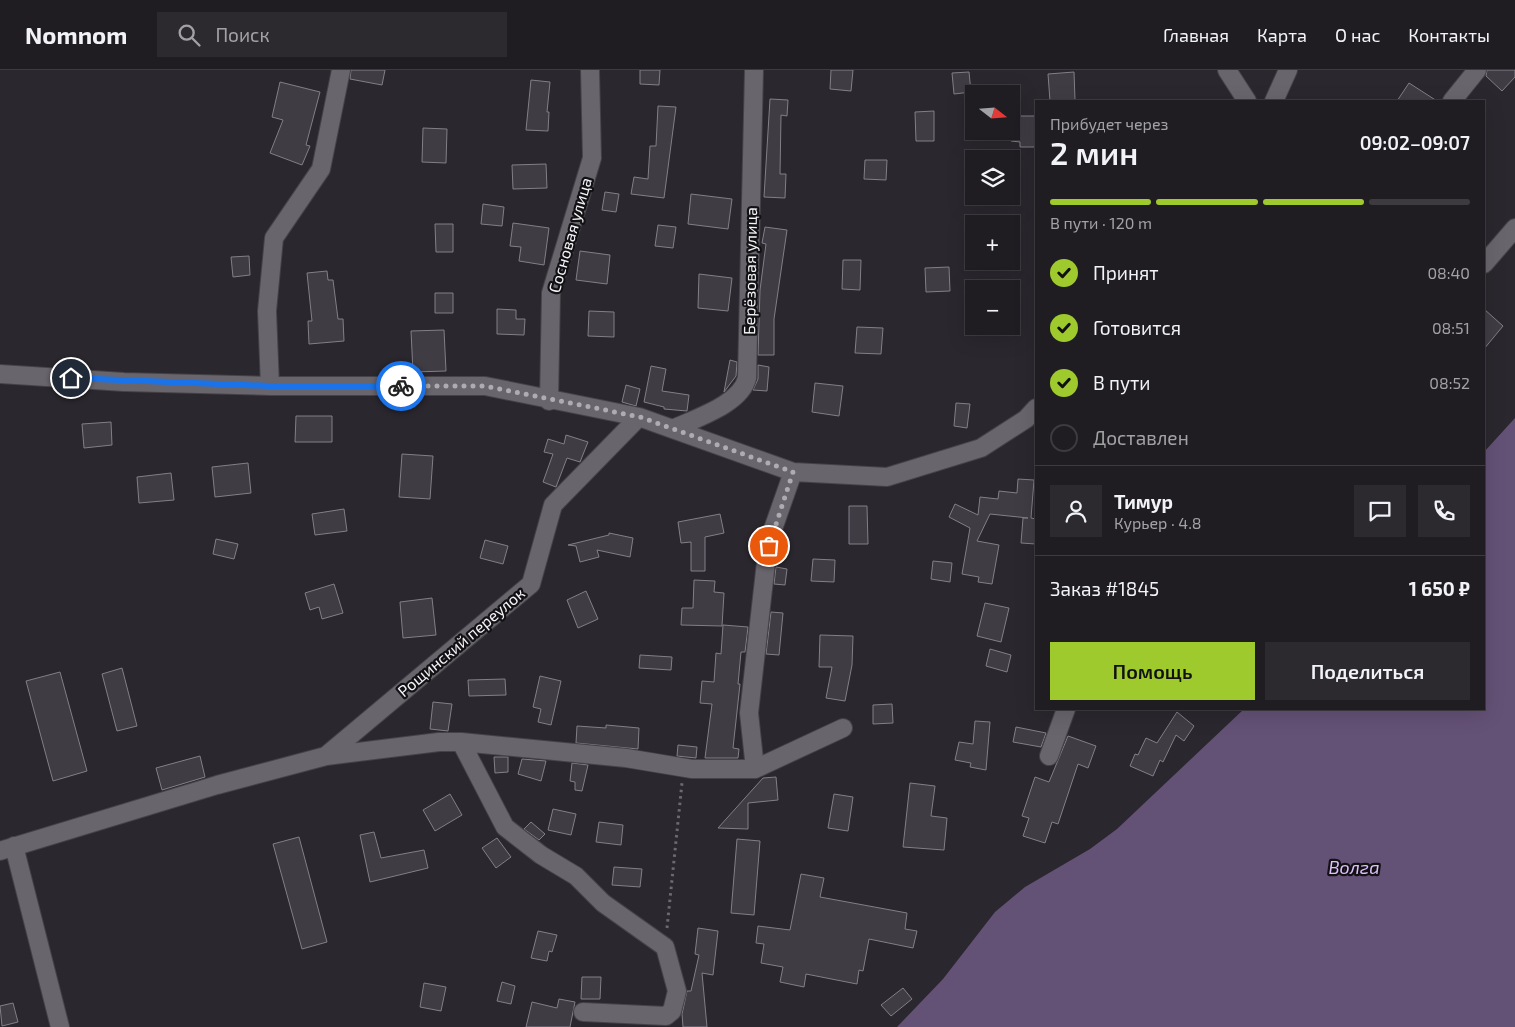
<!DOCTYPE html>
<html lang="ru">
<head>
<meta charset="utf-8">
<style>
	body { margin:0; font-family:"Exo 2",sans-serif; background:#2d2a2f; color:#f1f3f6; height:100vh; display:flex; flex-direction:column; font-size:19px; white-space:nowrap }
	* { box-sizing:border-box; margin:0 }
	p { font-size:16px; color:#a2a2a5 }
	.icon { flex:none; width:28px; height:28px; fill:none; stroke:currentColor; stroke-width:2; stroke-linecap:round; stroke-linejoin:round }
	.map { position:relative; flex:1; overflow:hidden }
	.panel { position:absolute; left:1035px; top:30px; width:450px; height:610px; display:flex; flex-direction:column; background:#201d22; border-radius:0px; box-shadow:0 5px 20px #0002,0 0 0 1px #3d3b40 }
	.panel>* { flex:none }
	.needle { width:32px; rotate:107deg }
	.fabs { position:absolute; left:965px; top:15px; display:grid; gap:10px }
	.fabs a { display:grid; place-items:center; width:55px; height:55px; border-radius:0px; background:#201d22; box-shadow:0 5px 20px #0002,0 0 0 1px #3d3b40; font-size:25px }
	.pin { position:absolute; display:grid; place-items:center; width:42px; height:42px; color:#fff; margin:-21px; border:2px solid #fff; border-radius:50%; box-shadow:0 1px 5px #0007 }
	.courier { position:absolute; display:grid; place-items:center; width:50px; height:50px; margin:-25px; border:4px solid #1a73e8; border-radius:50%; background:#fff; color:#222; box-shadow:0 1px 6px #0007 }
	.headline em { font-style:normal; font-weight:600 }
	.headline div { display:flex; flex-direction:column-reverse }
	.headline { display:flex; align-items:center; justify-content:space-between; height:85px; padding:0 15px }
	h1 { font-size:32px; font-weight:600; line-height:38px }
	.bar { display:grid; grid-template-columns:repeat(4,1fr); gap:8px 5px; align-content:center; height:60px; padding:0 15px }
	.bar i { height:6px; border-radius:4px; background:#3d3b40 }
	.bar .active { background:#9fca2e }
	.bar p { grid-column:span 4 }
	.line { display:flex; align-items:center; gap:12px; padding:0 15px; border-top:1px solid #3d3b40 }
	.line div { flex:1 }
	.round { display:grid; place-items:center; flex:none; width:52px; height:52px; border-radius:0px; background:#2d2a2f }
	ol { padding:0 15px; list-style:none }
	li { display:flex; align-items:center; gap:15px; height:55px }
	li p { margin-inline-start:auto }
	li .icon { padding:5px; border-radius:50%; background:#9fca2e; color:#111; stroke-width:4 }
	li:last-child { color:#a2a2a5 }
	li i { width:28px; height:28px; border:2px solid #3d3b40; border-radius:50% }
	.primary-button { display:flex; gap:10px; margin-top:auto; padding:10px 15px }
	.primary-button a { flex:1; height:58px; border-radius:0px; background:#9fca2e; color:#111; font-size:20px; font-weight:600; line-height:58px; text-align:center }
	.primary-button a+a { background:#2d2a2f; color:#f1f3f6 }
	header { display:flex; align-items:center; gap:30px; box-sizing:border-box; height:70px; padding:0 25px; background:#201d22; border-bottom:1px solid #3d3b40 }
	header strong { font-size:24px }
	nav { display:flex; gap:28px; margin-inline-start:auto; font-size:18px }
	.search { width:350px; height:45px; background:#2d2a2f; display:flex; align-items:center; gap:12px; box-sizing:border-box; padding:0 18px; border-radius:0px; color:#a2a2a5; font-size:19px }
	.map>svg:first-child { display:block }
</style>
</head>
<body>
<header>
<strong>Nomnom</strong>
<div class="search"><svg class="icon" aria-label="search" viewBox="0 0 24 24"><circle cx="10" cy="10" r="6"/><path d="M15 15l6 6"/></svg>Поиск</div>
<nav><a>Главная</a><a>Карта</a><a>О нас</a><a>Контакты</a></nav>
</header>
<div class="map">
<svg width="1515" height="957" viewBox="0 0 1515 957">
	<rect width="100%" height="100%" fill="#2a272e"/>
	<path fill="#645176" d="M1515 348V957H897L943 909 995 842 1025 817 1090 779 1117 759 1244 639H1484V382Z"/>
	<path fill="#403c44" stroke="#837f88" d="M351 0H385L382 15 350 9Z
		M640 0H660L659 15 640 14Z
		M831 0H853L851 21 830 19Z
		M1487 0H1515V7L1502 21 1486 6Z
		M969 2 971 22 954 24 952 3Z
		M1074 2 1075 30 1050 31 1048 4Z
		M531 10 550 12 547 42H549L548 61 526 60Z
		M280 12 320 22 306 75 310 76 302 95 270 83 283 50 272 47Z
		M1409 13 1437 31H1397Z
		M770 29 788 30 787 46 781 45 780 104H786L785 128 764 127Z
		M658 36 676 37 664 128 631 124 634 107 648 109 650 76H656Z
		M934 41V71H916L915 42Z
		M1011 46H1036V77H1020V72L1011 71Z
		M423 58 447 59 446 93 422 92Z
		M865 90H887L886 110 864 109Z
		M546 94 547 118 513 119 512 95Z
		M605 122 619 124 616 142 602 140Z
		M691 124 732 129 728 159 688 154Z
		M483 134 504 137 502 156 481 154Z
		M513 153 549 158 544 195 519 191 521 177 510 176Z
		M435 154H453V182H436Z
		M658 155 676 157 673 178 655 176Z
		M765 157 787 160 774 249V285H758L760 220 766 174 762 173Z
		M580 181 610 185 607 214 576 210Z
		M249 186 250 205 233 207 231 187Z
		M843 190H861L860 220 842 219Z
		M949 197 950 221 926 222 925 198Z
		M327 201 328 210H333L338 249H343L344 271 309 274 308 251H312L307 203Z
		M699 204 732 208 728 241 698 238Z
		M435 223H453V243H435Z
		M497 239 516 240V249H525L524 265 497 264Z
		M1484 239 1503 256 1484 279Z
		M589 241 614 242V267L588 266Z
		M857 257 883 258 881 284 855 283Z
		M444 260 446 301 413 302 411 261Z
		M730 290 737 292 736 306 724 322Z
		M758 295 769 297 767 321 753 320 758 309Z
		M651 296 666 299 662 321 689 325 687 341 664 339V337L644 332Z
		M815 313 843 316 839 346 812 342Z
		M626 315 640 319 636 336 622 332Z
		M956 333 970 334 967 358 954 356Z
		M296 346H332V372H295Z
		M111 352 112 375 84 378 82 354Z
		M566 365 588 372 580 392 567 388 556 417 543 412 553 384 544 382 548 369 564 374Z
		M402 384 433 386 430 429 399 427Z
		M248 393 251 423 215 427 212 397Z
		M171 403 174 430 139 433 137 407Z
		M1018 409 1034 410 1031 448 1036 449V474L1021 473 1023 448H1028L990 444 977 471 999 475 992 514 978 512 979 507 962 504 970 458 949 447 955 434 978 445 980 427 998 429 999 421 1017 423Z
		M849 436H867L868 474H849Z
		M344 439 347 461 315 465 312 444Z
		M720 444 724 463 705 467V501H691V472L681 473 678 452Z
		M609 463 633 468 630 487 597 480 599 487 580 492 576 476 568 475 609 465Z
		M216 469 238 474 234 489 213 484Z
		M485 470 508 476 503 494 480 488Z
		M813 489 835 490 834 512 811 511Z
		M933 491 952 493 950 512 931 509Z
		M776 497 787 499 785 515 774 514Z
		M694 510 715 511 714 522 724 523 722 556 681 555 682 538H693Z
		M334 514 343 543 322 549 319 537 310 540 305 523Z
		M586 521 598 549 578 558 567 530Z
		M432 528 436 565 403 568 400 532Z
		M985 533 1009 538 1001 572 977 566Z
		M771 542 783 543 779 585 766 584Z
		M723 555 748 557 745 582H741L738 614H740L733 678 739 679 738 688H705L712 634 700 633 702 611 714 612 716 583 721 584Z
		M820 565 853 566 852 595 845 631 826 628 832 597H819Z
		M990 579 1011 585 1007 602 986 596Z
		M640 585 672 587 671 600 639 598Z
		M122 598 137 656 117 661 102 604Z
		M60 602 87 701 53 711 26 611Z
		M540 606 561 611 551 655 538 652 541 639 533 637Z
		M505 609 506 625 469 626 468 610Z
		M433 632 452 634 448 661 430 659Z
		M892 634 893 653 873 654V635Z
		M1177 642 1194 656 1184 671 1176 665 1163 692 1160 690 1153 706 1130 696 1135 684 1138 685 1146 668 1157 673Z
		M975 651 990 652 986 700 970 697 971 693 955 690 959 672 973 674Z
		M606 655 639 658 638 679 576 673 577 656 606 658Z
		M1016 657 1046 663 1041 677 1013 672Z
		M1068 666 1096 676 1088 698 1078 694 1058 754 1052 752 1045 773 1023 766 1029 748 1022 746 1035 707 1049 712Z
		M678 675 697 677 696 688 677 686Z
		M200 686 205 707 162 720 156 698Z
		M494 687H508V702L495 703Z
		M522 689 546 691 541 711 518 704Z
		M572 693 588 695 582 721 575 720V712L570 711Z
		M776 707 778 730 748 733V759L718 758 763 708Z
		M910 713 935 716 931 746 947 748 944 780 903 777Z
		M450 724 462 745 435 761 423 740Z
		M834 724 853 727 848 761 828 758Z
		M553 739 576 744 571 765 548 760Z
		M531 752 545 764 539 770 524 759Z
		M599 752 623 755 621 775 596 772Z
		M374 762 381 788 424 780 428 798 370 812 360 765Z
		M299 767 327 872 302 879 273 774Z
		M497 768 511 787 496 798 482 778Z
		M737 769 760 771 754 845 731 843Z
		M614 797 642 799 640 817 612 815Z
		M801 804 824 808 820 827 907 843 905 859 917 861 913 878 869 869 863 901 859 900 857 914 806 904 804 917 780 912 783 897 761 893 764 874 756 873 758 856 790 860Z
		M698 858 718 861 713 905 702 903 707 957H683L682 944 687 921H691L699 885 695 884Z
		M538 861 557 865 552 882 549 881 547 891 531 888Z
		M582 907H601L600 929H581Z
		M502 912 515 916 511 934 497 931Z
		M424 913 446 917 441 941 420 937Z
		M903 918 912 929 891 946 881 935Z
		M559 929 575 932 570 957H526L532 932 557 938Z
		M13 933 18 952 2 956 0 936Z"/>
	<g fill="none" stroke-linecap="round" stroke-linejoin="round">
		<defs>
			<path id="minor" d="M1227 0 1247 31
				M1274 31 1288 0
				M1452 31 1477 0
				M1484 194 1515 158
				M0 304 124 312 270 316H485L639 347 793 402 887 407 981 378 1026 349 1036 338
				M270 316 267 241 274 168 321 99 341 0
				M549 331 551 223 592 88 590 0
				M673 359C696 348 741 334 747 308L754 0
				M461 672 505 757 541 785 576 806 603 833 665 877 677 921 672 941 666 946 583 942
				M327 685 531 514 553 435 639 347
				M1049 686 1066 639
				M755 699 749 643 766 492 773 459 793 402
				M14 776 60 957
				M0 781 217 715 326 686 439 672H461L626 688 692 699H755L843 658"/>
		</defs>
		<use href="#minor" stroke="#454248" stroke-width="20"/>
		<path stroke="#6c6a70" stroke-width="3" stroke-dasharray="2.5 4" stroke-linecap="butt" d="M667 858 682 713"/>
		<use href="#minor" stroke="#69656d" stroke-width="18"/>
	</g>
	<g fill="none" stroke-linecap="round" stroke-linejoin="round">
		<path stroke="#aeacb1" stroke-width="5" stroke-dasharray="0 9" d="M401 316H485L640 347 793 402 769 476"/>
		<path stroke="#1a73e8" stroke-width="6" d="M71 308 270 316H401"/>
	</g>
	<g text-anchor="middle" stroke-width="4.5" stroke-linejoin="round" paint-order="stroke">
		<g font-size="16" fill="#f5f3f8" stroke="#121114">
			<text transform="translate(570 165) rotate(-74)" y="6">Сосновая улица</text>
			<text transform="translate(750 201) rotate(-89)" y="6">Берёзовая улица</text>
			<text transform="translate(461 572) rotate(-40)" y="6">Рощинский переулок</text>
		</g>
		<g font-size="18" font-style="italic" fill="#dfc0ff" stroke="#121114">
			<text x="1354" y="804">Волга</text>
		</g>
	</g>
</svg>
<div class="fabs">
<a><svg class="needle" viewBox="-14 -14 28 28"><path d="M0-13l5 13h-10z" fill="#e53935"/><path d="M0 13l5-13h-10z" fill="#a2a2a5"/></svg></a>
<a><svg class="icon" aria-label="layers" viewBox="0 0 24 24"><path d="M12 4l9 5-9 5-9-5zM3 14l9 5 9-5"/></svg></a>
<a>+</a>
<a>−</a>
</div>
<div class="pin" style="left:769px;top:476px;background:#ea580c"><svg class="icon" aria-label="bag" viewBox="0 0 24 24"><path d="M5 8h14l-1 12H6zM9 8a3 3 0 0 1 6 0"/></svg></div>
<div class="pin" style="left:71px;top:308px;background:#1f2937"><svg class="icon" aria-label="home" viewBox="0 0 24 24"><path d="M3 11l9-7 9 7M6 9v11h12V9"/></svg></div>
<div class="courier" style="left:401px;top:316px"><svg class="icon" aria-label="bike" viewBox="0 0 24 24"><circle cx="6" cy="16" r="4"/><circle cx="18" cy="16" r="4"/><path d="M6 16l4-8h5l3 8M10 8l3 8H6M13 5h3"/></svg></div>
<section class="panel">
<div class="headline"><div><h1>2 мин</h1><p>Прибудет через</p></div><em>09:02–09:07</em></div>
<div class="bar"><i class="active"></i><i class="active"></i><i class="active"></i><i></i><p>В пути · 120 m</p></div>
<ol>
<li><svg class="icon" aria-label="check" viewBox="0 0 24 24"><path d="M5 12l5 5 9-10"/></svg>Принят<p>08:40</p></li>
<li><svg class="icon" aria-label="check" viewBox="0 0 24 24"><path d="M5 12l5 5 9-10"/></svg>Готовится<p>08:51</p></li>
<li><svg class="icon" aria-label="check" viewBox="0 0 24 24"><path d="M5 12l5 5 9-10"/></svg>В пути<p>08:52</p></li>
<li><i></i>Доставлен</li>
</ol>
<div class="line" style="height:90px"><a class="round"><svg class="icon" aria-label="person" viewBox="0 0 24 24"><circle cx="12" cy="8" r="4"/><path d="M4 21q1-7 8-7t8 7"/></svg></a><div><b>Тимур</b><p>Курьер · 4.8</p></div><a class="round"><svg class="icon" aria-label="chat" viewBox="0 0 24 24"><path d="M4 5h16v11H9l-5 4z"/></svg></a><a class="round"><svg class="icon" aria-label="phone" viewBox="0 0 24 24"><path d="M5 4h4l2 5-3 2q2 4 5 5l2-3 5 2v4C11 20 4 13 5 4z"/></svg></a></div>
<div class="line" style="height:65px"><div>Заказ #1845</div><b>1 650 ₽</b></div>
<div class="primary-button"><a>Помощь</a><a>Поделиться</a></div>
</section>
</div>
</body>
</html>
